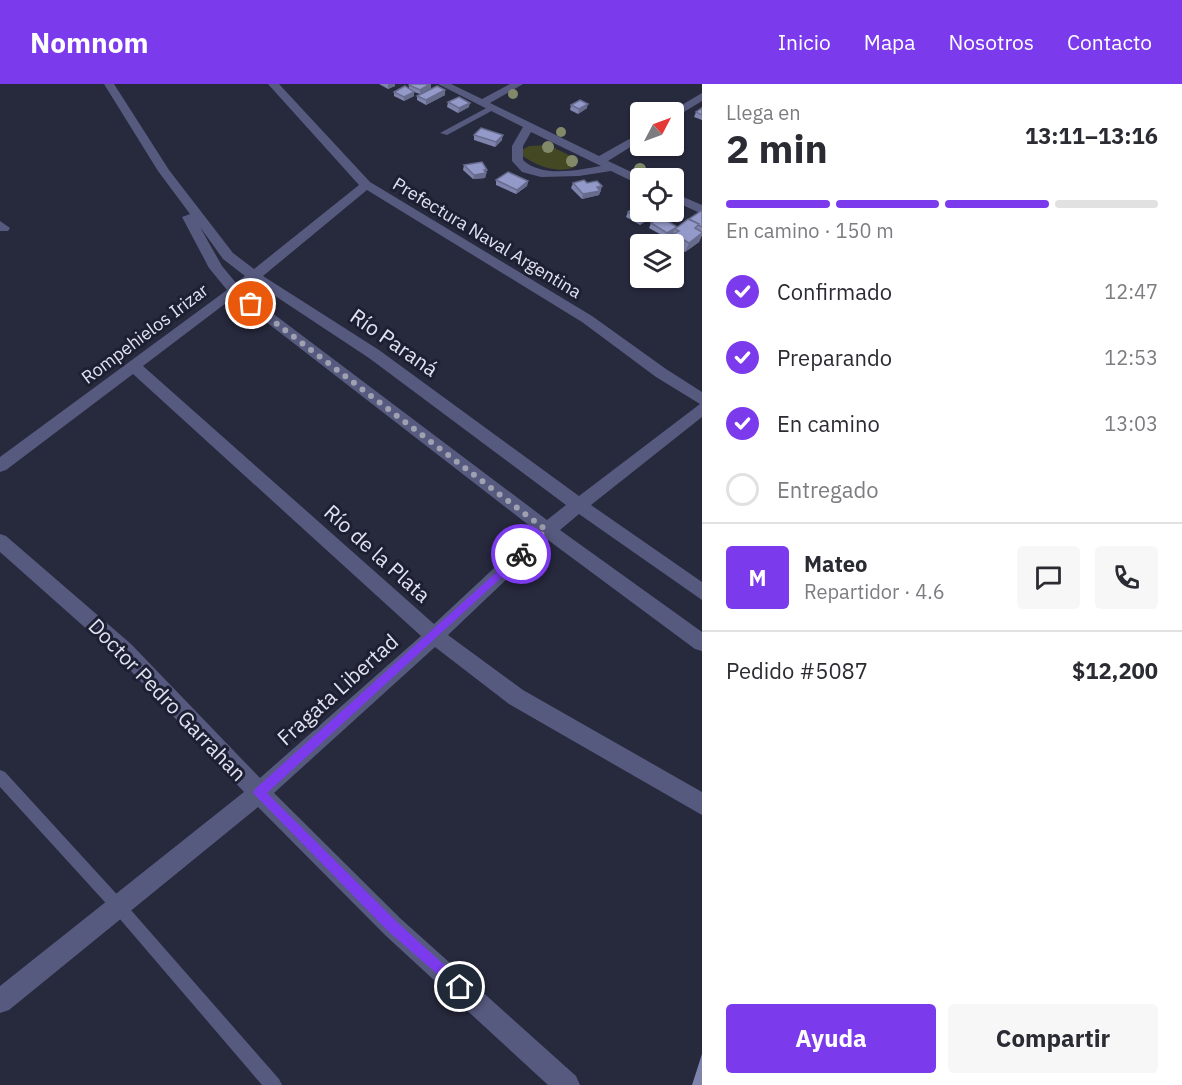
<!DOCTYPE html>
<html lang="es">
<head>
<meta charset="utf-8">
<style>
	body { margin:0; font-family:"IBM Plex Sans",sans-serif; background:#f7f7f7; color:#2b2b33; height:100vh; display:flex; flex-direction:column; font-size:22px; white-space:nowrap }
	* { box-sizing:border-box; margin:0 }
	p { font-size:20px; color:#7c7c81 }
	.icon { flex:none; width:33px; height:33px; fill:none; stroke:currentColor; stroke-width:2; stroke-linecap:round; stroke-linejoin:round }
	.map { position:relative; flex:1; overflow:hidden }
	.panel { display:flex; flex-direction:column; background:#fff; width:480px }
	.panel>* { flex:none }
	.needle { width:39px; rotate:49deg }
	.fabs { position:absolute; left:630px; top:18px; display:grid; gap:12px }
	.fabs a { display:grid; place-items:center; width:54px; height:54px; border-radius:6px; background:#fff; box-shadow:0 2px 4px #0004; font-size:30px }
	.pin { position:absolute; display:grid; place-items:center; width:51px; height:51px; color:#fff; margin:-26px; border:3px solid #fff; border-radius:50%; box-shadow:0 2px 6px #0007 }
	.courier { position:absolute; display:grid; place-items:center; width:60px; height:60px; margin:-30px; border:4px solid #7c3aed; border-radius:50%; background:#fff; color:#222; box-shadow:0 2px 8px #0007 }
	.overview em { font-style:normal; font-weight:700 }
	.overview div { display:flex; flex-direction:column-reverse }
	.overview { display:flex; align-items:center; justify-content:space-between; height:102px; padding:0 24px }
	h1 { font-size:39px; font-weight:700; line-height:45px }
	.bar { display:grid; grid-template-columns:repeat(4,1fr); gap:9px 6px; align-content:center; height:72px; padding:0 24px }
	.bar i { height:8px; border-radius:4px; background:#e1e1e2 }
	.bar .current { background:#7c3aed }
	.bar p { grid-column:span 4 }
	.line { display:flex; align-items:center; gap:15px; padding:0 24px; border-top:2px solid #e1e1e2 }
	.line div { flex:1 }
	.round { display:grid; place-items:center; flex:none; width:63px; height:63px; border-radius:6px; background:#f7f7f7 }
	ol { padding:0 24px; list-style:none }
	li { display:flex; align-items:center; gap:18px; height:66px }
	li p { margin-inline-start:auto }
	li .icon { padding:6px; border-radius:50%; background:#7c3aed; color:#fff; stroke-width:4 }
	li:last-child { color:#7c7c81 }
	li i { width:33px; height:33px; border:3px solid #e1e1e2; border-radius:50% }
	.button { display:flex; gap:12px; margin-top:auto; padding:12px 24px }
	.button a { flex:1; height:69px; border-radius:6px; background:#7c3aed; color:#fff; font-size:24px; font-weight:700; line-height:69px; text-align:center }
	.button a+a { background:#f7f7f7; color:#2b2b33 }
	header { display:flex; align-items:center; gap:36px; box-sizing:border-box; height:84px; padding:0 30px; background:#7c3aed; color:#fff }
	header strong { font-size:28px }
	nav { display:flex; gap:33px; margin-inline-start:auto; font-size:21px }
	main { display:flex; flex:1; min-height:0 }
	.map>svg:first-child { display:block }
</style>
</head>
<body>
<header>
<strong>Nomnom</strong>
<nav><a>Inicio</a><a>Mapa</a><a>Nosotros</a><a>Contacto</a></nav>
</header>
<main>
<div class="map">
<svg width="702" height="1001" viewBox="0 0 702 1001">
	<rect width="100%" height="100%" fill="#27293d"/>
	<path fill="#444923" d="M548 61 573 73 576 78 573 84C553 89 538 82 521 71L522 66 529 62Z"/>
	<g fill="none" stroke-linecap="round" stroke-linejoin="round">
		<path fill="#575a7f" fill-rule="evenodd" d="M490 22 497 24 447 51 440 49Z
			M0 686 5 688 123 817 279 995 282 1001H262L113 827 0 703Z"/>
		<path fill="#575a7f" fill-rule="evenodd" d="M104 0H114L169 86 233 169 254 185 359 101 268 0H279L370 98 592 232 666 285 702 308V333L591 421 702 498V516L579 430 560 446 702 548V567L695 565 548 456 448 551 523 606 702 708V731L509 620 435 563 274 709 401 835 576 992 580 1001H548L385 851 258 723 9 926 0 929V902L244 708 117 572 0 468V450L6 452 131 560 260 694 421 552 133 290 6 386 0 388V373L227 206 209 184 182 133 190 130 158 87ZM367 106 582 238 656 293 700 320 579 412 379 266 263 192ZM200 143 223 175 245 192 236 199 222 182ZM254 198 369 274 566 421 547 436 243 207ZM234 213 535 446 434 540 143 282Z
			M438 0H451L482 15 510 0H523L490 19 599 72 640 49V57L608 77 644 94H640V101L611 87 579 92 541 93 522 88 512 77V62L523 43ZM531 48 601 82C577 86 542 94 523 76V62Z
			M702 9V17L674 34V28H670Z
			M674 109 702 121V130L674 117Z
			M0 137 10 144 8 147H0Z"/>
	</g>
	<g fill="#828968">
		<circle cx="513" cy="10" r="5"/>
		<circle cx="561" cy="48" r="5"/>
		<circle cx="548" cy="63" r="6"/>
		<circle cx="572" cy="77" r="6"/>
		<circle cx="640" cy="85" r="6"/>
	</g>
	<path fill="#7e84ac" d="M379 0H395V2L388 5Z
		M409 1 431 4 420 10 414 8V12L404 17 394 12V8L409 5Z
		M445 6V11L426 21 417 16V12Z
		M448 18 469 23 458 29 447 23Z
		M571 21 587 24 578 30 570 26Z
		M702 24V36L694 33 696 28Z
		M474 51 502 56 495 63 474 56Z
		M464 81 486 90 485 94 473 95 463 86Z
		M496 96 528 97 527 102 516 110 496 101Z
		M573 99H587L602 102 599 111 582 115 571 104Z
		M702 127V151L699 158 685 168 674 162V160H669L673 149 665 153 649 144 651 139 677 143Z
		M628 128 657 130 640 141 626 133Z
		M702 970V1001H692Z"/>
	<path fill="#676b8c" d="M388 0H395V2L388 5Z
		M430 0H431V4L420 10V6Z
		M445 6V11L426 21V16Z
		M414 8V12L404 17V13Z
		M470 19 469 23 458 29 459 24Z
		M588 20 587 24 578 30 579 25Z
		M503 51 502 56 495 63 496 58Z
		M484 86H487L485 94 473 95 474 91Z
		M528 97 527 102 516 110 517 106Z
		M602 102 599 111 582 115 583 110 597 103Z
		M655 128H658L657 130 640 141 642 136Z
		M677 143 675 145 673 149 665 153 667 149Z
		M702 149 699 158 685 168 689 159Z"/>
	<path fill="#9399c8" stroke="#676b8c" stroke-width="1.5" d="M410 0H430L420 6 409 1Z
		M405 2 414 8 404 13 394 8Z
		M437 2 445 6 426 16 417 12Z
		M459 13 470 19 459 24 448 18Z
		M580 16 588 20 579 25 571 21Z
		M702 24V31L696 28Z
		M481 44 503 51 496 58 474 51Z
		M482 78 487 86H484L486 89 474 91 464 81Z
		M508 88 528 97 517 106 496 96Z
		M584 96 587 99 597 97 602 102 597 103 600 107 583 110 573 99Z
		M640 120V128H655L642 136 628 128Z
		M701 127H702V143L698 141 699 140 689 135Z
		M661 133 677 143 667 149 651 139Z
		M688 135 699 140 695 144 702 148V149L689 159 673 150 679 147 675 145Z"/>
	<path fill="#7c3aed" d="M521 466 524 467V473L267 709 397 838 464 899 466 903 464 908 460 910 388 847 253 709 255 705Z"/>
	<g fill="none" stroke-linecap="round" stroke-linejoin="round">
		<path stroke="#9fa1b1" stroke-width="6" stroke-dasharray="0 10.8" d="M251 220 546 446 521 470"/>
	</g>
	<g text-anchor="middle" stroke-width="6" stroke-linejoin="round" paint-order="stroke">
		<g font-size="18" fill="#e0e2f0" stroke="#1d1f33">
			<text transform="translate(487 154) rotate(31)" y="6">Prefectura Naval Argentina</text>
			<text transform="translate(145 250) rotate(-37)" y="6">Rompehielos Irizar</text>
		</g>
		<g font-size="21" fill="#e0e2f0" stroke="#1d1f33">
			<text transform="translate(394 259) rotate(35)" y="7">Río Paraná</text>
			<text transform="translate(377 470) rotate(42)" y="7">Río de la Plata</text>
			<text transform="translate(338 606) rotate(-42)" y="7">Fragata Libertad</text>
			<text transform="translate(167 616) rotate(46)" y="7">Doctor Pedro Garrahan</text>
		</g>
	</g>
</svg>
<div class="fabs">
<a><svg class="needle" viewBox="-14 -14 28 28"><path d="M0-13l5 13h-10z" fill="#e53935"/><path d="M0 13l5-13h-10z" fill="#7c7c81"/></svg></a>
<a><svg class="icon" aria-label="locate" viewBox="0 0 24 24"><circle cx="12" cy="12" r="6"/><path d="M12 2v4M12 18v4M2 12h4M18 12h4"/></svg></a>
<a><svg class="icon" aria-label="layers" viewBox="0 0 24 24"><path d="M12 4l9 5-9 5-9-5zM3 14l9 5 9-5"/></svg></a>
</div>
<div class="pin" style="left:251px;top:220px;background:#ea580c"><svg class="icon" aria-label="bag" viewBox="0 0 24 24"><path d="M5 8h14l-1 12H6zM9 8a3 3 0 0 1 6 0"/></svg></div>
<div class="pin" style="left:460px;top:903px;background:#1f2937"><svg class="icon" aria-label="home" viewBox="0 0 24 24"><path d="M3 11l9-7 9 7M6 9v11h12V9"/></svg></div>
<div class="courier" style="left:521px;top:470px"><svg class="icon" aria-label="bike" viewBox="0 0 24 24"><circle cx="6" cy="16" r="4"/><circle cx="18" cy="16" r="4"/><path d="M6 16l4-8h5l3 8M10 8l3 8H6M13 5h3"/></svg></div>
</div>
<section class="panel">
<div class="overview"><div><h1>2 min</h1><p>Llega en</p></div><em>13:11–13:16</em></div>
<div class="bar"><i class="current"></i><i class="current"></i><i class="current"></i><i></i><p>En camino · 150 m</p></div>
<ol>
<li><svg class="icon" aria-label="check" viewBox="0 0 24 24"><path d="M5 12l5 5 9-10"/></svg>Confirmado<p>12:47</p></li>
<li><svg class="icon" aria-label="check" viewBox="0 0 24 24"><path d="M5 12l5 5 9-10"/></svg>Preparando<p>12:53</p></li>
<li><svg class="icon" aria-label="check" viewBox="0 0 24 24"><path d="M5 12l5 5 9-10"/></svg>En camino<p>13:03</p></li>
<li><i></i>Entregado</li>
</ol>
<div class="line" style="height:108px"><b class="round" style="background:#7c3aed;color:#fff">M</b><div><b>Mateo</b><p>Repartidor · 4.6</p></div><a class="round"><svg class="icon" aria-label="chat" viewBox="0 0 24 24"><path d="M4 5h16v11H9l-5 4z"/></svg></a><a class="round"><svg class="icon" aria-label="phone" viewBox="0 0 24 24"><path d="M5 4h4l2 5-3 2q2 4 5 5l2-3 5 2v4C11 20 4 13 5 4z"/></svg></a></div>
<div class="line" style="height:78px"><div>Pedido #5087</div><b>$12,200</b></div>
<div class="button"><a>Ayuda</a><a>Compartir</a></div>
</section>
</main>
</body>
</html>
